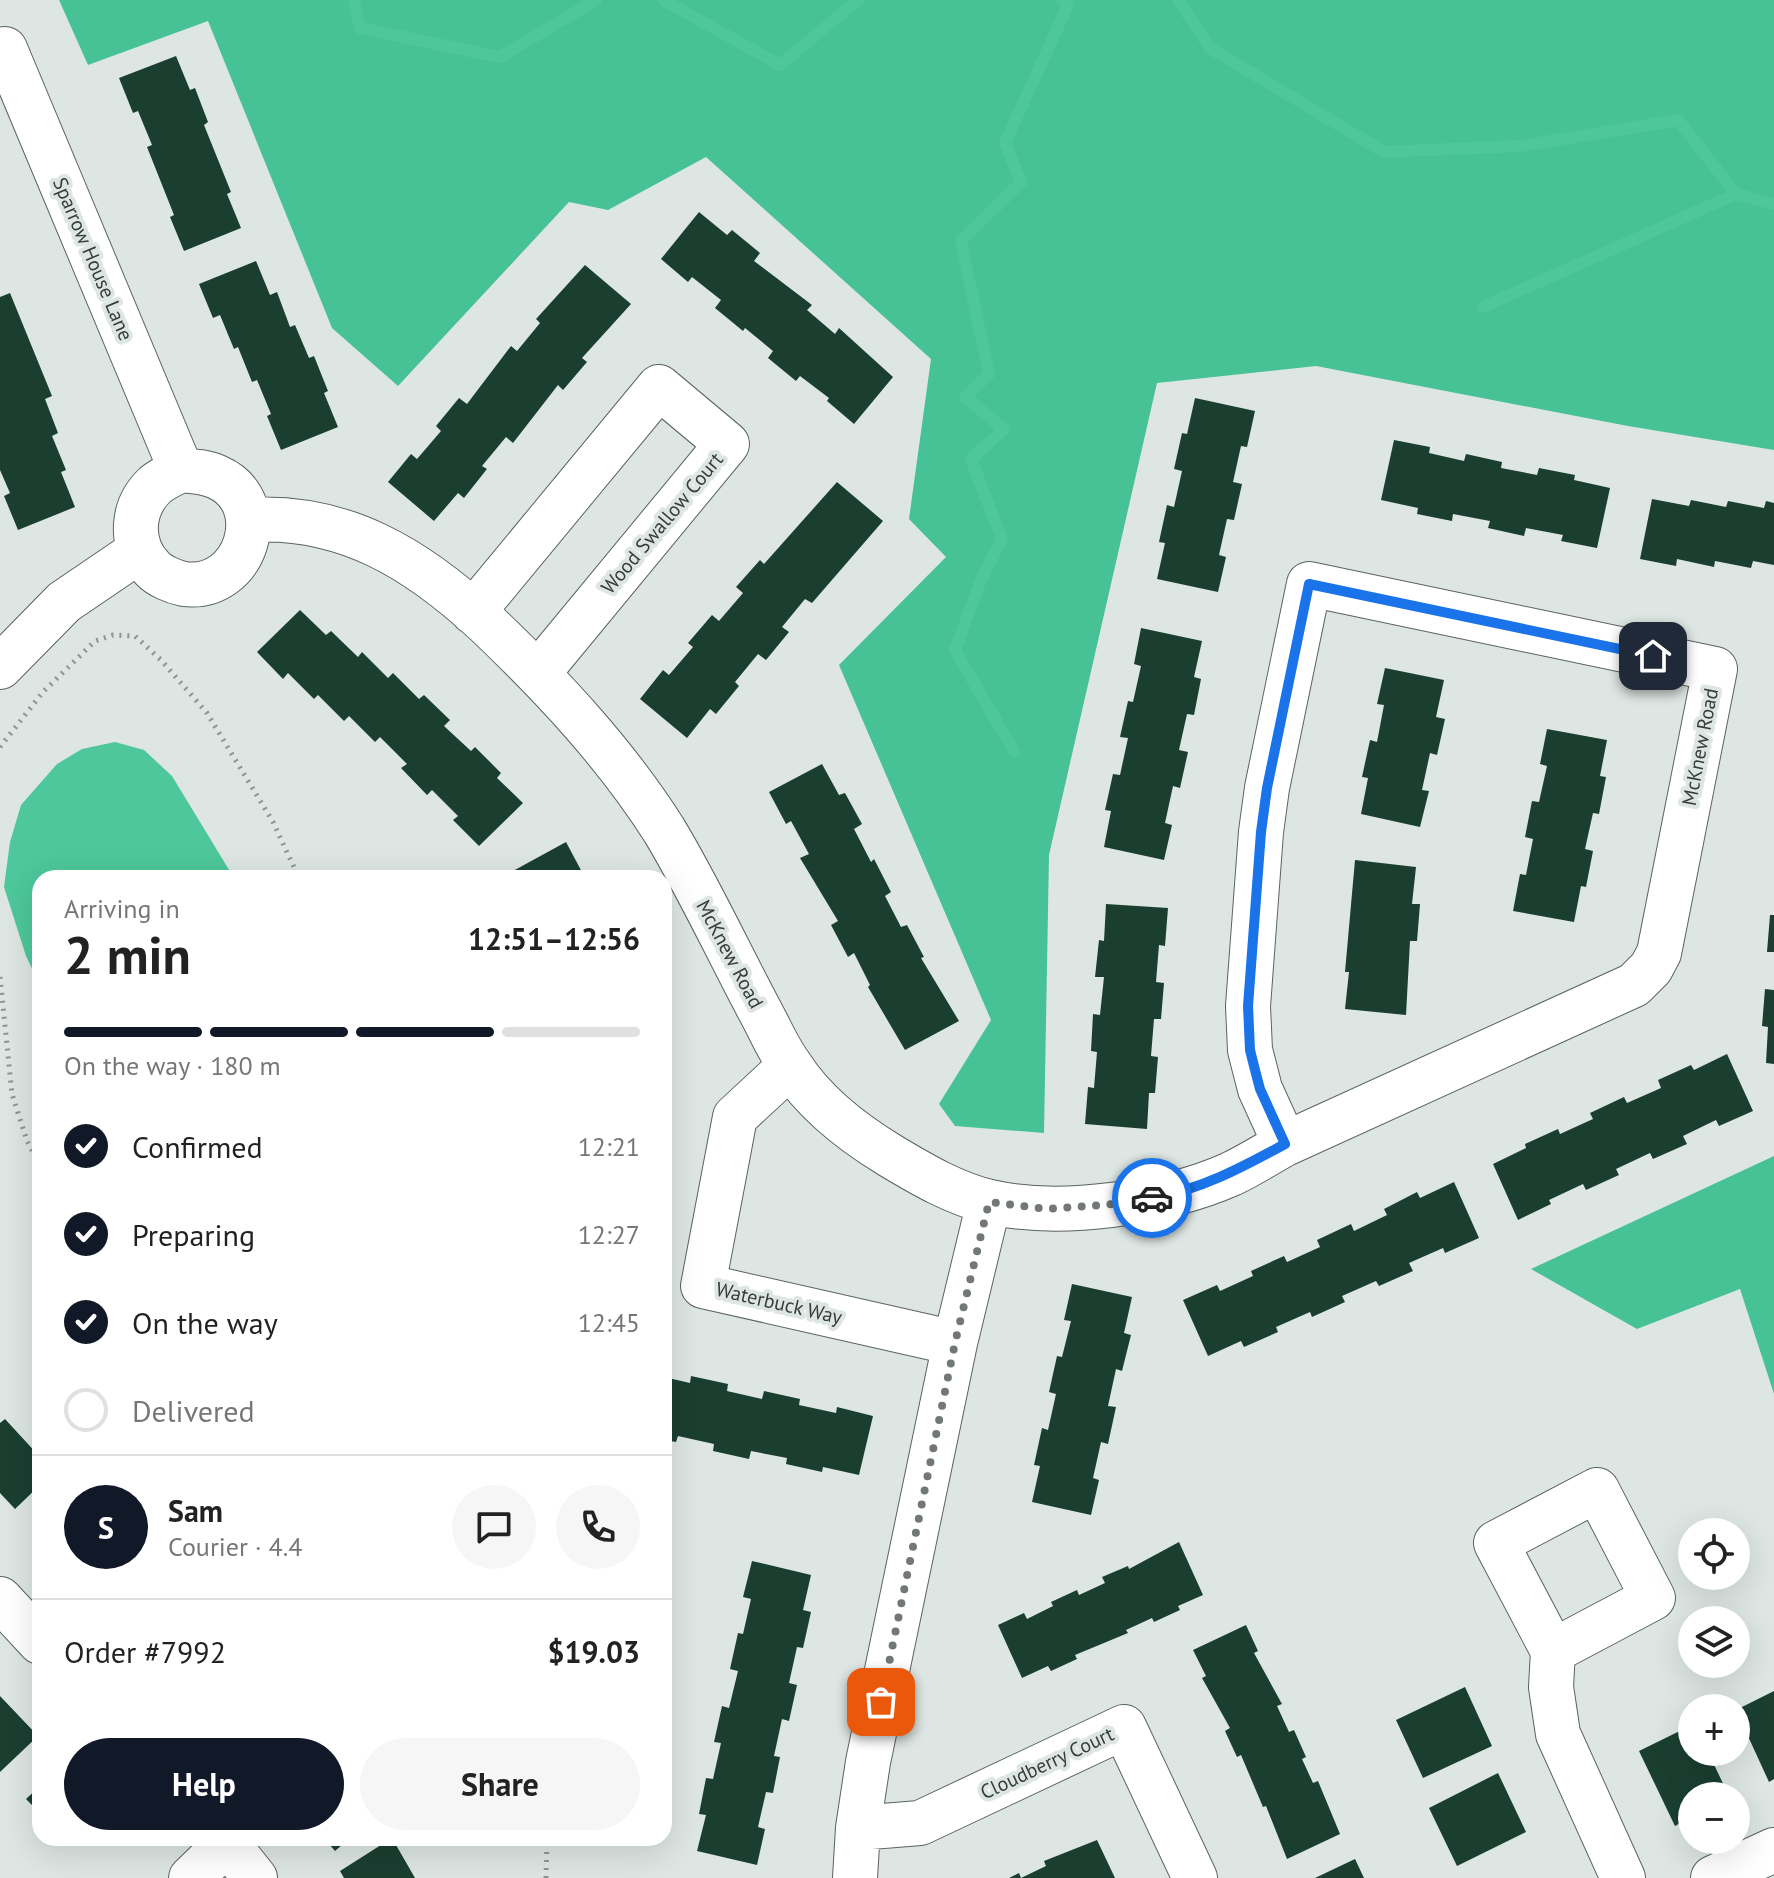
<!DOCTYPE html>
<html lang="en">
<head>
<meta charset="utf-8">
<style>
	body { margin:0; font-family:"PT Sans",sans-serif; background:#f6f6f6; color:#222; height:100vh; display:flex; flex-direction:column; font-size:30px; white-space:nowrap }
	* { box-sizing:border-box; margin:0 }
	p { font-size:26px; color:#767676 }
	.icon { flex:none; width:44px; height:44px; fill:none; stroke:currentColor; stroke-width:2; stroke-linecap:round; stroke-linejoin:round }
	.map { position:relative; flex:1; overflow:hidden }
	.side { position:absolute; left:32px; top:870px; width:640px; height:976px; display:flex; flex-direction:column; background:#fff; border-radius:24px; box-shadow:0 8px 32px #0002 }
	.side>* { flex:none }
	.controls { position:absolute; left:1678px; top:1518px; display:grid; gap:16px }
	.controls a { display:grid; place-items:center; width:72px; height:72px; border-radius:50%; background:#fff; box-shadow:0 8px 32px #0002; font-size:40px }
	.pin { position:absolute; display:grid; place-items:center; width:68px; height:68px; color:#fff; margin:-34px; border-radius:16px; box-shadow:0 4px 12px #0006 }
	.courier { position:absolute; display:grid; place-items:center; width:80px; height:80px; margin:-40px; border:6px solid #1a73e8; border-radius:50%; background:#fff; color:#222; box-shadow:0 2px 10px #0007 }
	.overview em { font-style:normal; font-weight:700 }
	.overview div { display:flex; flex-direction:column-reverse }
	.overview { display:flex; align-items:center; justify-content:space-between; height:136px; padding:0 32px }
	h1 { font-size:52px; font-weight:700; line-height:60px }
	.bar { display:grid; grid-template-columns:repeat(4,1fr); gap:12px 8px; align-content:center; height:96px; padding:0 32px }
	.bar i { height:10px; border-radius:6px; background:#e0e0e0 }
	.bar .current { background:#111827 }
	.bar p { grid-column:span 4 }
	.line { display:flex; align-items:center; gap:20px; padding:0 32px; border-top:2px solid #e0e0e0 }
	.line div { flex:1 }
	.round { display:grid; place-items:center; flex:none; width:84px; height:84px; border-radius:42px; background:#f6f6f6 }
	ol { padding:0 32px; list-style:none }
	li { display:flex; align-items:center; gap:24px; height:88px }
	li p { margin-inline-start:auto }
	li .icon { padding:8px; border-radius:50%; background:#111827; color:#fff; stroke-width:4 }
	li:last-child { color:#767676 }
	li i { width:44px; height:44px; border:4px solid #e0e0e0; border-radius:50% }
	.action { display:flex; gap:16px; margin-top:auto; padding:16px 32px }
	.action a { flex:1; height:92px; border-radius:48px; background:#111827; color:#fff; font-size:32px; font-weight:700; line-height:92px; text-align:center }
	.action a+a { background:#f6f6f6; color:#222 }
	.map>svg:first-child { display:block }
</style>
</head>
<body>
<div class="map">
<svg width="1774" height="1878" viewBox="0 0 1774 1878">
	<rect width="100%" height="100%" fill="#dde6e2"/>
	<path fill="#47c296" d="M59 0H1774V450L1628 426 1316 366 1157 383 1049 855 1044 1133 955 1126 939 1104 991 1020 839 665 946 557 909 519 931 359 706 157 608 210 569 202 398 386 332 328 208 21 88 65Z
		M1774 1156V1394L1740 1289 1637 1329 1531 1269Z"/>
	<path fill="#4dc79b" d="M115 742 144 750 172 776 234 878H40V985L26 956 4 887 10 842 21 805 57 764 82 749Z"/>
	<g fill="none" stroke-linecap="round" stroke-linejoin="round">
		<path stroke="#4dc79b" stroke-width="12" d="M354 0 360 28 500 57 596 0
			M663 0 780 65 858 0
			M1178 0 1210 48 1384 152 1520 146 1678 120 1736 194 1483 307
			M1736 194 1774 204
			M1014 751 955 650 981 580 1002 539 971 459 1004 429 965 397 989 374 961 241 1021 182 1005 143 1068 5 1062 0"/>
	</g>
	<path fill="#1a3f31" d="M176 56 190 90 195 88 208 122 204 125 231 192 227 194 241 228 184 251 170 217 174 215 147 147 152 145 138 111 133 113 119 78Z
		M699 212 727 235 732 230 760 253 754 261 812 305 807 310 835 334 839 328 893 377 854 424 827 401 829 398 800 376 796 381 768 358 773 351 745 328 743 331 715 308 721 300 692 277 688 282 661 259Z
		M256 261 270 295 277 292 290 327 295 325 309 358 314 356 328 391 324 393 338 427 281 450 267 416 271 414 257 380 252 382 238 347 234 349 220 315 213 318 199 284Z
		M585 265 631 304 582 358 587 362 563 390 558 385 513 443 506 437 482 466 487 469 464 498 458 493 434 521 388 482 411 454 417 459 441 431 436 426 459 398 467 404 511 346 517 351 540 323 536 319Z
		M10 293 52 396 45 399 58 433 52 436 66 470 61 472 75 507 18 530 4 496 10 493 0 470V297Z
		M1195 398 1255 411 1247 447 1241 446 1233 482 1242 484 1234 520 1227 519 1219 555 1226 557 1218 592 1157 579 1165 543 1159 542 1167 505 1174 507 1182 471 1174 469 1182 433 1187 434Z
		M1394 440 1430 447 1429 453 1464 461 1466 454 1502 462 1501 468 1537 475 1539 468 1575 475 1574 480 1610 488 1597 548 1561 541 1563 535 1526 528 1524 536 1488 528 1490 521 1453 514 1452 521 1417 514 1418 508 1381 500Z
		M837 482 883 521 812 603 805 599 782 627 789 632 766 660 758 654 735 682 739 686 716 714 710 709 687 738 640 699 663 670 669 675 693 647 688 643 712 615 719 621 743 593 736 587 760 560 764 564Z
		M1652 499 1689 506 1691 500 1726 507 1728 501 1764 508 1766 501 1774 503V565L1753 561 1751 568 1715 561 1714 567 1677 559 1676 566 1640 559Z
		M300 610 326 635 331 631 358 657 362 652 388 678 393 673 419 699 424 695 450 720 444 726 471 751 475 747 501 773 497 778 523 803 479 846 453 820 458 816 432 790 427 795 401 768 407 764 380 737 375 742 349 716 344 721 318 695 314 699 288 673 283 679 257 652Z
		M1141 628 1202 641 1194 677 1201 679 1194 715 1187 714 1179 750 1188 752 1180 788 1173 786 1165 823 1172 825 1164 860 1104 847 1111 811 1105 810 1113 774 1120 775 1128 738 1120 737 1128 701 1133 702 1141 666 1134 664Z
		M1385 668 1444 680 1436 717 1445 719 1437 755 1430 753 1422 790 1429 791 1420 827 1361 814 1368 778 1362 777 1370 740 1377 742 1384 705 1377 704Z
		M1547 729 1607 740 1600 776 1606 777 1599 814 1593 813 1585 849 1593 851 1586 887 1581 886 1574 922 1513 911 1520 874 1526 875 1533 839 1525 837 1532 801 1539 802 1547 766 1540 764Z
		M822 764 839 795 845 793 862 824 854 829 871 862 874 859 891 892 885 896 901 927 907 925 924 957 921 958 959 1021 905 1050 868 987 870 985 854 953 848 957 831 925 838 921 800 858 809 854 791 821 786 824 769 792Z
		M566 842 583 874 578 878H517L513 871Z
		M1355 860 1416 867 1412 904H1420L1417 941H1410L1406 1015 1345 1009 1349 972H1345Z
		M1106 904 1168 908 1165 946 1159 945 1156 982 1164 983 1161 1019H1154L1151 1056 1158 1057 1155 1093H1149L1147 1129 1085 1124 1088 1087 1094 1088 1097 1052 1091 1051 1093 1014 1100 1015 1104 977H1095L1099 940 1104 941Z
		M1770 915H1774V952H1767Z
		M1765 989 1774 990V1064L1766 1063 1768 1027 1762 1026Z
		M1727 1054 1753 1111 1719 1126 1716 1120 1683 1136 1687 1144 1653 1159 1650 1153 1616 1169 1619 1175 1586 1190 1583 1184 1549 1200 1551 1204 1518 1220 1493 1164 1526 1148 1525 1144 1558 1129 1560 1134 1593 1119 1590 1113 1624 1097 1627 1103 1661 1088 1658 1080 1691 1065 1694 1070Z
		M1454 1182 1479 1238 1445 1253 1443 1248 1409 1263 1413 1271 1379 1286 1376 1281 1342 1296 1345 1302 1312 1317 1310 1312 1276 1327 1278 1332 1244 1347 1241 1341 1208 1356 1183 1300 1217 1285 1220 1291 1253 1276 1251 1271 1284 1256 1287 1262 1320 1247 1317 1240 1351 1224 1354 1231 1387 1215 1384 1209 1417 1192 1420 1198Z
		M1072 1284 1132 1297 1124 1333 1131 1335 1122 1371 1116 1369 1108 1406 1116 1407 1108 1444 1101 1442 1093 1478 1099 1480 1091 1515 1032 1502 1040 1466 1034 1465 1042 1428 1048 1430 1056 1394 1049 1392 1057 1356 1062 1357 1071 1321 1064 1320Z
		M691 1376 728 1384 727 1391 762 1399 764 1391 800 1399 799 1405 836 1413 837 1407 873 1416 859 1475 823 1467 822 1472 786 1464 787 1458 751 1451 749 1459 713 1451 714 1444 678 1436 676 1442 664 1440V1377L690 1383Z
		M5 1419 40 1457V1485L15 1509 0 1493V1423Z
		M1179 1542 1203 1595 1178 1606 1180 1610 1154 1622 1152 1618 1126 1630 1128 1633 1075 1655 1077 1659 1051 1671 1048 1666 1022 1678 998 1625 1024 1613 1027 1619 1053 1606 1051 1602 1077 1590 1079 1595 1105 1583 1102 1577 1128 1566 1129 1569Z
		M752 1561 811 1575 803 1610 811 1612 803 1648 797 1647 789 1683 797 1685 789 1721 782 1719 774 1756 780 1757 773 1793 766 1792 758 1827 765 1829 757 1865 697 1851 706 1815 699 1814 706 1778 713 1779 721 1743 714 1742 722 1706 729 1708 738 1671 730 1669 738 1633 743 1634 751 1599 743 1597Z
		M1246 1625 1258 1651 1254 1653 1282 1704 1277 1706 1289 1732 1294 1730 1306 1757 1302 1759 1313 1783 1318 1781 1340 1834 1287 1859 1266 1806 1263 1807 1241 1755 1237 1757 1225 1731 1230 1728 1202 1678 1206 1676 1193 1650Z
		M1465 1687 1492 1746 1423 1778 1396 1720Z
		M1774 1691V1779L1769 1782 1736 1710Z
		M0 1696 38 1736 0 1772Z
		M1692 1725V1752H1708L1729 1796H1692V1817L1675 1826 1639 1751Z
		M1498 1773 1526 1832 1457 1866 1429 1808Z
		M40 1786V1813L26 1799Z
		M324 1838H350L335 1851Z
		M392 1838 415 1878H344L340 1871Z
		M1097 1840 1115 1878H1009L1019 1873 1021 1878 1046 1866 1044 1861Z
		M1355 1859 1364 1878H1315Z"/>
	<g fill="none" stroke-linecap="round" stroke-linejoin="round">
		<defs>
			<path id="minor" d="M5 49 181 470
				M181 470C193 471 206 472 217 477 274 502 247 592 184 584 174 582 159 576 152 568 129 544 131 508 155 485 162 479 173 474 181 470Z
				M249 520C345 514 418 560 486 623 552 686 615 753 664 830 699 888 728 951 760 1011 770 1029 778 1049 790 1065 814 1103 853 1133 891 1156 921 1174 955 1194 990 1202 1060 1218 1166 1203 1231 1174 1250 1165 1267 1154 1285 1144L1634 985 1651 968 1659 953 1715 669 1309 584 1267 788 1261 832 1248 1006 1250 1050 1260 1089 1285 1144
				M473 612 659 387 727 444 538 673
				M0 667 64 602 139 551
				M790 1066 735 1117 703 1286 955 1343
				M0 1599 40 1642
				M1553 1651 1653 1598 1597 1490 1496 1543 1553 1651 1551 1687 1558 1734 1623 1878
				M858 1828 920 1823 1124 1727 1195 1878
				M223 1838 255 1878
				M191 1878 227 1843
				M855 1878 858 1828 868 1762 955 1343 989 1202
				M1713 1878 1774 1850"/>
		</defs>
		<use href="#minor" stroke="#5b635f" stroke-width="46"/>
		<path stroke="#8d9491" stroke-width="5" stroke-dasharray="2 6" stroke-linecap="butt" d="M0 747 43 692 95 641 113 635 135 636 161 660 207 713 273 822 299 878
			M0 977 12 1094 27 1141 40 1165
			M546 1878 547 1838"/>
		<use href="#minor" stroke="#fff" stroke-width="44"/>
	</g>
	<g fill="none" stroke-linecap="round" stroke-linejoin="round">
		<path stroke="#727875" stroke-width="8" stroke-dasharray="0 14.4" d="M881 1702 955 1343 989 1202 1047 1209 1115 1204 1152 1198"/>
		<path stroke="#1a73e8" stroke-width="10" d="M1152 1198C1200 1190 1243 1167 1285 1144L1260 1089 1255 1070 1250 1050 1248 1006 1261 832 1267 788 1309 584 1653 656"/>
	</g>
	<g text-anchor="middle" stroke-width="8" stroke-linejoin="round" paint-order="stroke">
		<g font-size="20" fill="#383c3a" stroke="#dde6e2">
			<text transform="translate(93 259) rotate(67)" y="7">Sparrow House Lane</text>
			<text transform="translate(662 523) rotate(-50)" y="7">Wood Swallow Court</text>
			<text transform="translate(1700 747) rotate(-79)" y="7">McKnew Road</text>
			<text transform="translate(730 954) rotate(62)" y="7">McKnew Road</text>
			<text transform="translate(779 1303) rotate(13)" y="7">Waterbuck Way</text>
			<text transform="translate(1047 1763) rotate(-25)" y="7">Cloudberry Court</text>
		</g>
	</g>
</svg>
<div class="controls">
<a><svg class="icon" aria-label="locate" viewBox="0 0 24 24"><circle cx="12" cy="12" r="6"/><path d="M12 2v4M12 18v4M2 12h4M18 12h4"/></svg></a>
<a><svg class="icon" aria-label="layers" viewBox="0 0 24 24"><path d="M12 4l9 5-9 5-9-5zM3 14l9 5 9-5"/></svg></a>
<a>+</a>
<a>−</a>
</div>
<div class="pin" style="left:881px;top:1702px;background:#ea580c"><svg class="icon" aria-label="bag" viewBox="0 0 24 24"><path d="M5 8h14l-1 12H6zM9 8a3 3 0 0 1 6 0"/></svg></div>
<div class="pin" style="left:1653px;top:656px;background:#1f2937"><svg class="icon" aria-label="home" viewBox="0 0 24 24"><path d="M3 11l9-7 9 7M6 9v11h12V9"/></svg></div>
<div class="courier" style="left:1152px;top:1198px"><svg class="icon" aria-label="car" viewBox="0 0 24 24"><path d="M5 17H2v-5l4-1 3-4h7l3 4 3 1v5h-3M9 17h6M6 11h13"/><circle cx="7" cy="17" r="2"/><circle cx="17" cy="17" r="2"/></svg></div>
<section class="side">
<div class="overview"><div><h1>2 min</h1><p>Arriving in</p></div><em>12:51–12:56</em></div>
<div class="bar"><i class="current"></i><i class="current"></i><i class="current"></i><i></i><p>On the way · 180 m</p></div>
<ol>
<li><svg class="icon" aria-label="check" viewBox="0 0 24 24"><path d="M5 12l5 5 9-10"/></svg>Confirmed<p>12:21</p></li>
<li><svg class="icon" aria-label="check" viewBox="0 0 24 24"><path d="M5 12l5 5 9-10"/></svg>Preparing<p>12:27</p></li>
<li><svg class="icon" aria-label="check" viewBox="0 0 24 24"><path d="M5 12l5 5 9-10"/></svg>On the way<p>12:45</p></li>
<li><i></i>Delivered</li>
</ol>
<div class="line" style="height:144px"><b class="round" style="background:#111827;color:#fff">S</b><div><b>Sam</b><p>Courier · 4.4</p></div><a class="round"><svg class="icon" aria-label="chat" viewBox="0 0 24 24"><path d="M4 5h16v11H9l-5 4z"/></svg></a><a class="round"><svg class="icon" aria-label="phone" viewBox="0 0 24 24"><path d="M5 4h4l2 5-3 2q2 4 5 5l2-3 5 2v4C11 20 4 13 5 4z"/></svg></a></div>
<div class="line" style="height:104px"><div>Order #7992</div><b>$19.03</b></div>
<div class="action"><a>Help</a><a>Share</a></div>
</section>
</div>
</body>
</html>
